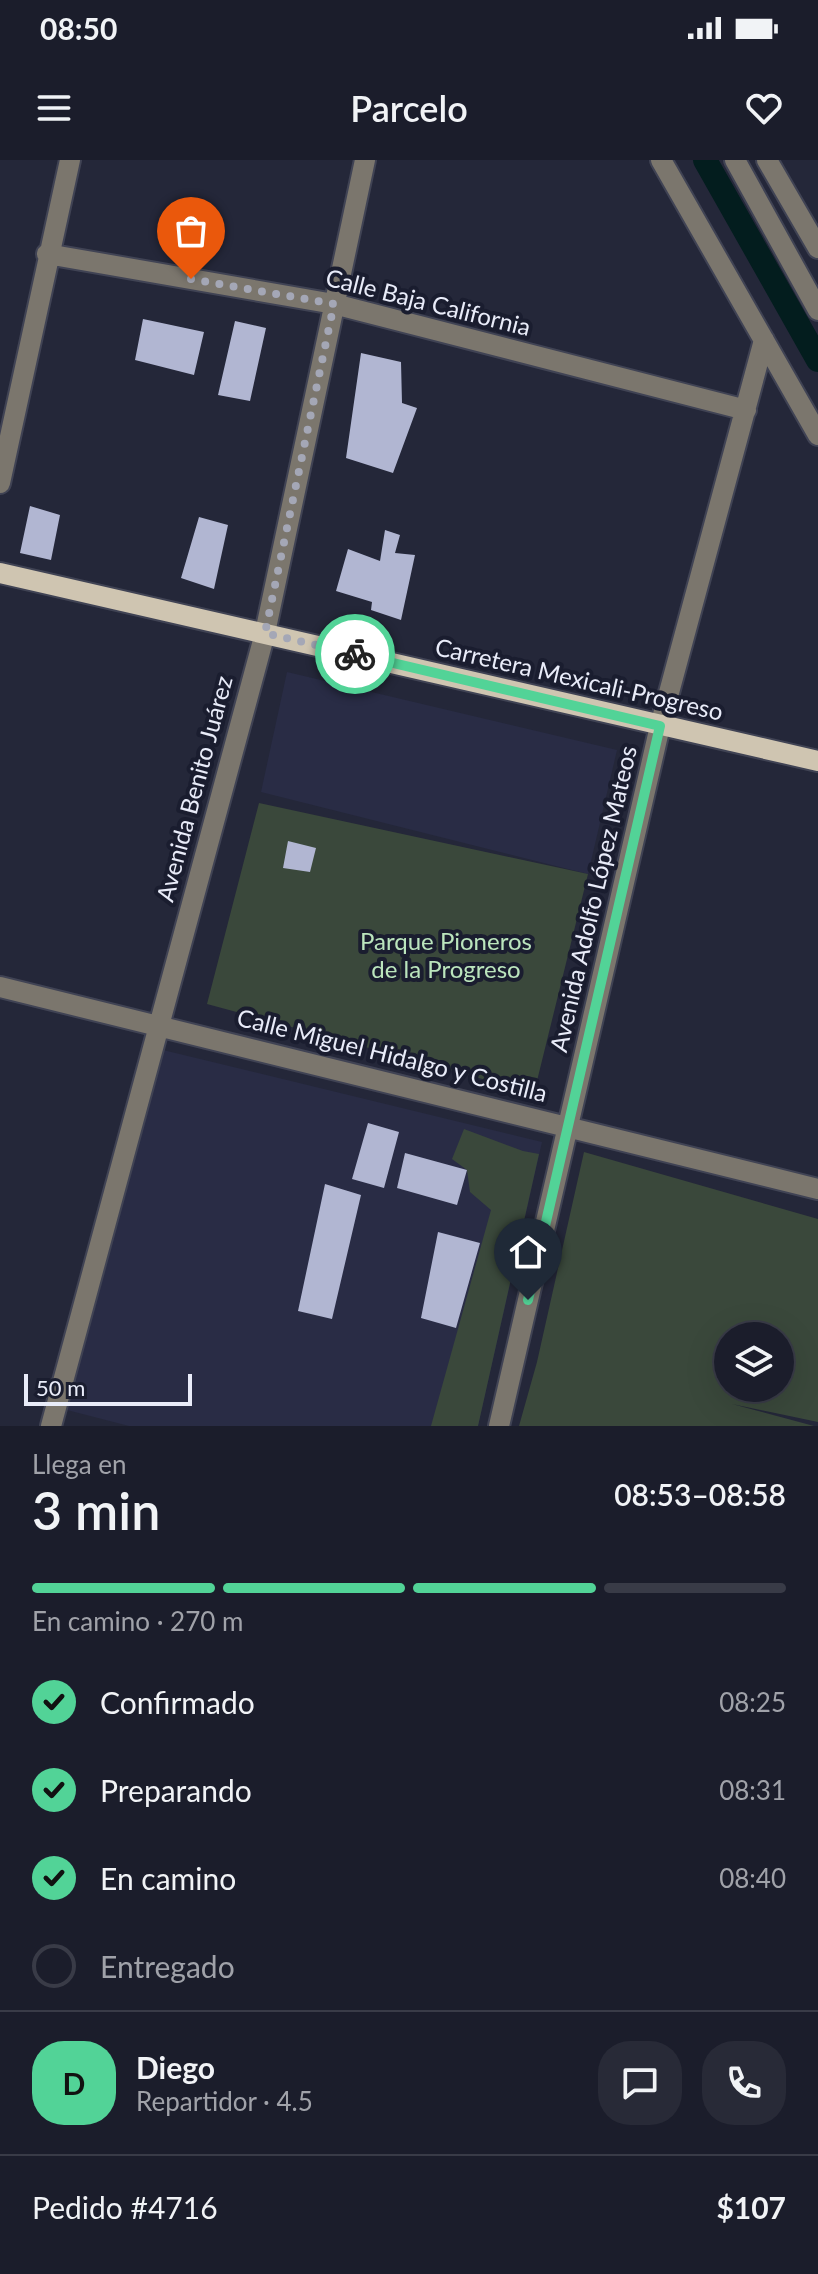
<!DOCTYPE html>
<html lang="es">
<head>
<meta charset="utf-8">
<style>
	body { margin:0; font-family:Lato,sans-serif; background:#282a37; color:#f1f3f6; height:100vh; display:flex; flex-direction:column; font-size:30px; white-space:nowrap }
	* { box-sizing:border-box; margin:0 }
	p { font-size:26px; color:#a0a2a9 }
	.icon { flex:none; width:44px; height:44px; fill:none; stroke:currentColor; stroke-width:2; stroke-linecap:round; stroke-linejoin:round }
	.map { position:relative; height:1266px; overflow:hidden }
	.drawer { display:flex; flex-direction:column; background:#1b1d2b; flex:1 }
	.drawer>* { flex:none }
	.buttons { position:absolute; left:714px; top:1162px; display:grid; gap:16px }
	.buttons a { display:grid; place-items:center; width:80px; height:80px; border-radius:50%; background:#1b1d2b; box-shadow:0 8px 32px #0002,0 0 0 2px #393b47; font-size:40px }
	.scale { position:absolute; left:24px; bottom:20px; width:168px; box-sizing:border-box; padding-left:8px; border:4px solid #e9ecf9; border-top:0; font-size:22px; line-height:28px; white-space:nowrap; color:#e9ecf9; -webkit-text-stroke:6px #1a1d2f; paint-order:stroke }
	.pin { position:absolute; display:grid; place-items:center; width:68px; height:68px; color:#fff; margin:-82px -34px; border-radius:50% 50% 50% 0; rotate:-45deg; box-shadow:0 0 8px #0007 }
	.pin .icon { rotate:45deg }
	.courier { position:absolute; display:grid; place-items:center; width:80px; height:80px; margin:-40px; border:6px solid #52d397; border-radius:50%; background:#fff; color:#222; box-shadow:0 2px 10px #0007 }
	.summary em { font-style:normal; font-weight:600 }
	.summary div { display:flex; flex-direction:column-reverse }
	.summary { display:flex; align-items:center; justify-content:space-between; height:136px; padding:0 32px }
	h1 { font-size:52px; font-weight:600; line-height:60px }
	.bar { display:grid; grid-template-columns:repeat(4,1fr); gap:12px 8px; align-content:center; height:96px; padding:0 32px }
	.bar i { height:10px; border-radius:6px; background:#393b47 }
	.bar .on { background:#52d397 }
	.bar p { grid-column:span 4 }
	.line { display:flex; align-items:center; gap:20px; padding:0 32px; border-top:2px solid #393b47 }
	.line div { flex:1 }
	.round { display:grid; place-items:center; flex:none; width:84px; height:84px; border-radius:32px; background:#282a37 }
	ol { padding:0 32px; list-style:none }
	li { display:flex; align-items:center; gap:24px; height:88px }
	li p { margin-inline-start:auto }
	li .icon { padding:8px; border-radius:50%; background:#52d397; color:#111; stroke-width:4 }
	li:last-child { color:#a0a2a9 }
	li i { width:44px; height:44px; border:4px solid #393b47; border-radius:50% }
	.status { display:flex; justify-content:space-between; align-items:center; height:56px; padding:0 40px; background:#1b1d2b; direction:ltr }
	.status svg { height:22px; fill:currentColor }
	header { display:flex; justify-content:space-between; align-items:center; height:104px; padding:0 32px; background:#1b1d2b; font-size:36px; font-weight:600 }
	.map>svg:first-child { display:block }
</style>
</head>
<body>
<div class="status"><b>08:50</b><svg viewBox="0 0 49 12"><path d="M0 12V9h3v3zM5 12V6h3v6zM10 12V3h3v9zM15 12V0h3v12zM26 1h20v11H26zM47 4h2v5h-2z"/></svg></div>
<header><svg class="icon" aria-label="menu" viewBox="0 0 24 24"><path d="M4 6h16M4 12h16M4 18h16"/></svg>Parcelo<svg class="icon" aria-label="heart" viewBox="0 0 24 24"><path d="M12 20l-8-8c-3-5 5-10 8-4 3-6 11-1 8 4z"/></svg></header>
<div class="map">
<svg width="818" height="1266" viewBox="0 0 818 1266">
	<rect width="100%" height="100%" fill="#242739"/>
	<path fill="#292c45" d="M287 512 617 590 588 714 261 632Z
		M163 890 542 982 478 1266H129L67 1250Z"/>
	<path fill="#3a483b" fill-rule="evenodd" d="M259 643 588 714 534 933 207 844Z
		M464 969 523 991 539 994 478 1266H431L491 1050 470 1032 467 1010 452 999Z
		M584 992 818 1059V1262L732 1244 814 1266H519L537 1202ZM728 1176H780V1228H728Z"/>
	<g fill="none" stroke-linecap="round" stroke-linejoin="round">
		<path stroke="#031d1e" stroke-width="24" d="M705 0 818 200"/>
	</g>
	<path fill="#b1b6d2" d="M143 159 204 172 194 215 135 200Z
		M235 161 266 168 250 241 218 235Z
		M361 193 401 202 402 243 417 248 393 313 346 298Z
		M30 346 60 355 51 400 20 393Z
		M199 357 228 365 214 429 181 418Z
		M385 370 400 375 395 393 415 395 401 460 371 450 372 442 336 431 348 389 380 401Z
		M288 681 316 688 310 712 283 708Z
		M368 963 399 972 384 1028 352 1019Z
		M405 993 467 1010 457 1045 397 1028Z
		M325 1024 361 1035 332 1159 298 1151Z
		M438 1072 480 1083 456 1168 421 1158Z"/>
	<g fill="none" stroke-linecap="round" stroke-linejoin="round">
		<defs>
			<path id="minor" d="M661 0 818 275
				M735 0 818 150
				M767 0 818 88
				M47 94 334 144 746 250
				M0 323 70 0
				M0 827 818 1029
				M51 1266 265 473 365 0
				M499 1266 660 566 764 180"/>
			<path id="major" d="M0 413 818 601"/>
		</defs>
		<use href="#minor" stroke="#404354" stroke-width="24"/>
		<use href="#major" stroke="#404354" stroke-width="24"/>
		<use href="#minor" stroke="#7b766d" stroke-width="20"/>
		<use href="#major" stroke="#cfc5b1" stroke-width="20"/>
	</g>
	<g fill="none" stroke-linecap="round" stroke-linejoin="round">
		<path stroke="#a4a7b6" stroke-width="8" stroke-dasharray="0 14.4" d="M191 119 334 144 265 473 355 494"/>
		<path stroke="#52d397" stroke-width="10" d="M355 494 660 566 528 1140"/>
	</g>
	<g text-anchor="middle" stroke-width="8" stroke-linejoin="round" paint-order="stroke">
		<g font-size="24" fill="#e9ecf9" stroke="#1a1d2f">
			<text transform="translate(428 143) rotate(14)" y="8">Calle Baja California</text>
			<text transform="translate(579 520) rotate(13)" y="8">Carretera Mexicali-Progreso</text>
			<text transform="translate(195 629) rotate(-75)" y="8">Avenida Benito Juárez</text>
			<text transform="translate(594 739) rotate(-77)" y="8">Avenida Adolfo López Mateos</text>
			<text transform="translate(392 896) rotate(14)" y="8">Calle Miguel Hidalgo y Costilla</text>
		</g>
		<g font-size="24" fill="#bbe5bd" stroke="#1a1d2f">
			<text x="446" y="790">Parque Pioneros<tspan x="446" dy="28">de la Progreso</tspan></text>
		</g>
	</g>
</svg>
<div class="buttons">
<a><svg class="icon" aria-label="layers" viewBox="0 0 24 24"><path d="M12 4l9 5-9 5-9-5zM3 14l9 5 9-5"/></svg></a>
</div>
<div class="scale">50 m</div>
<div class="pin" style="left:191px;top:119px;background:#ea580c"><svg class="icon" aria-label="bag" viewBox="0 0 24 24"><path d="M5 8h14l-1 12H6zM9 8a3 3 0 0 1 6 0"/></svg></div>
<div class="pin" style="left:528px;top:1140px;background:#1f2937"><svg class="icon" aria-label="home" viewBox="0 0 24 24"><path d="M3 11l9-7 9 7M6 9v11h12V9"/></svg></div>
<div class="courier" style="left:355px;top:494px"><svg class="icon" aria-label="bike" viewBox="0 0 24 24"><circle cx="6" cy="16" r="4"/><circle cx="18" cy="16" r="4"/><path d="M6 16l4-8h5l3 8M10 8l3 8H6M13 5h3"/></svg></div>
</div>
<section class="drawer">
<div class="summary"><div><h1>3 min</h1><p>Llega en</p></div><em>08:53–08:58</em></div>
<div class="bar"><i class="on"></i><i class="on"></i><i class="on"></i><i></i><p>En camino · 270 m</p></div>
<ol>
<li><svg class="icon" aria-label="check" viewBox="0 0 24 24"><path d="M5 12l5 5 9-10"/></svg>Confirmado<p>08:25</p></li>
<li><svg class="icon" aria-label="check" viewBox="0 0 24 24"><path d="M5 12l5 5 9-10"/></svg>Preparando<p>08:31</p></li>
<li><svg class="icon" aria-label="check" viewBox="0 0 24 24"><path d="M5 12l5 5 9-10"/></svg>En camino<p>08:40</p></li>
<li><i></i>Entregado</li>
</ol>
<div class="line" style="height:144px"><b class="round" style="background:#52d397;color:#111">D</b><div><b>Diego</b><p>Repartidor · 4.5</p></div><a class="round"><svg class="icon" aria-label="chat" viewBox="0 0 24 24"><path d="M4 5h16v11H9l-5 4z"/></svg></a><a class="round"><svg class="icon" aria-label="phone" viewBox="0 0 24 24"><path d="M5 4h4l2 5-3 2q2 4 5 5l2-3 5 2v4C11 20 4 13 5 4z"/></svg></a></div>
<div class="line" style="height:104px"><div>Pedido #4716</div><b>$107</b></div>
</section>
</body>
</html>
